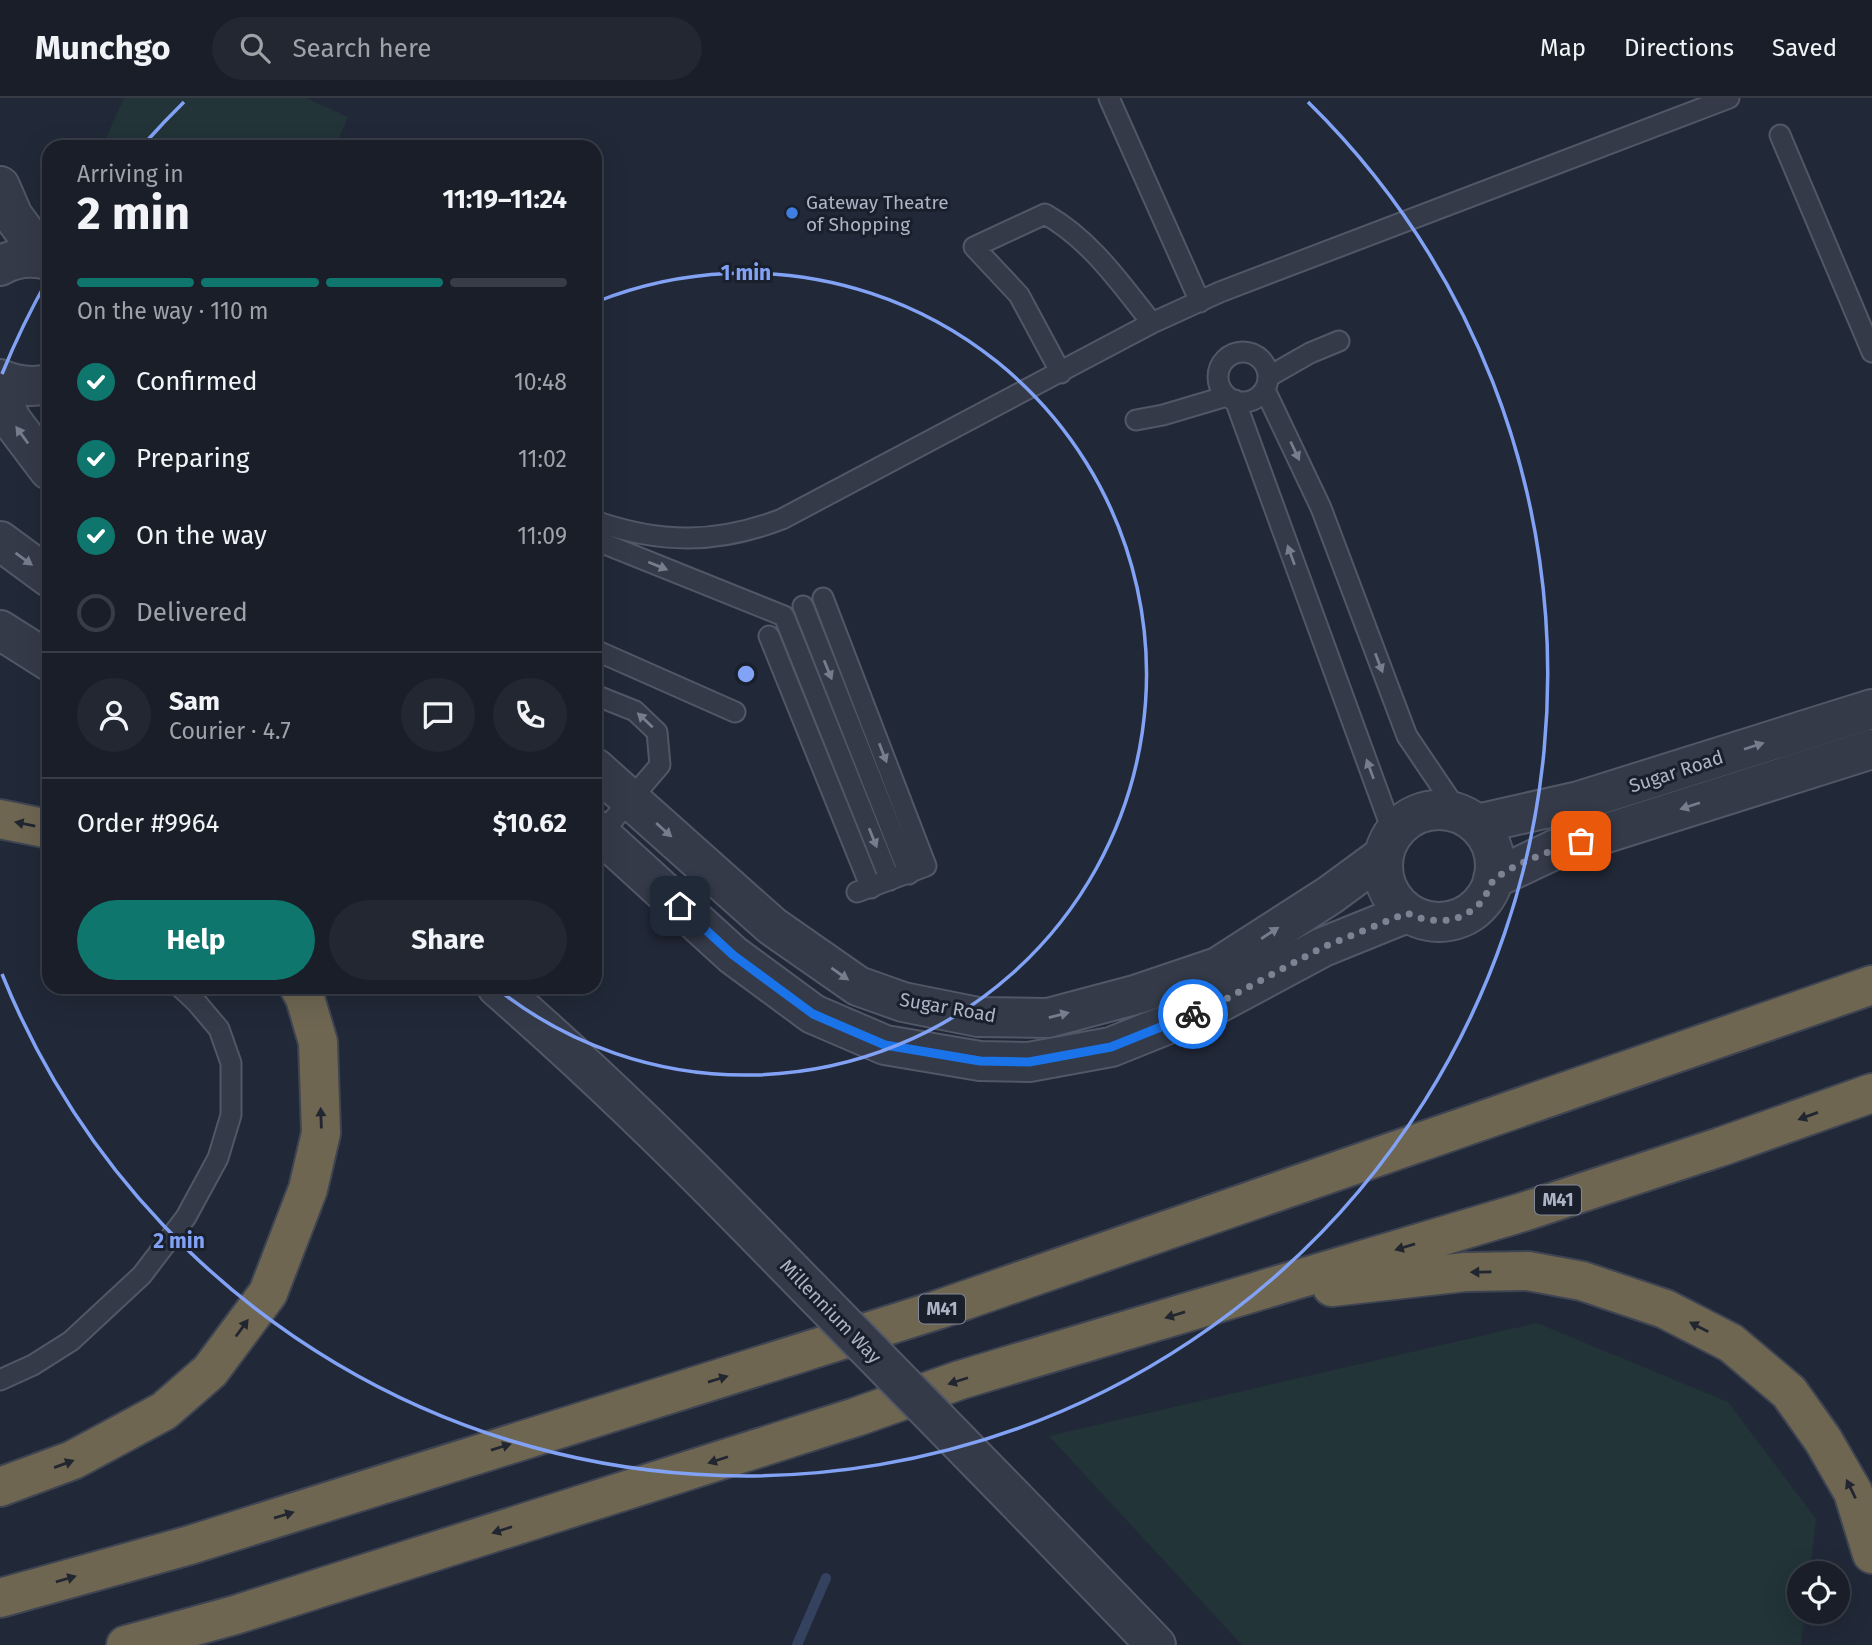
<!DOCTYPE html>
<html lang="en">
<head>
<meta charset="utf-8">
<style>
	body { margin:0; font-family:"Fira Sans",sans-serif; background:#222731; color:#f1f3f6; height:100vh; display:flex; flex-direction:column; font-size:26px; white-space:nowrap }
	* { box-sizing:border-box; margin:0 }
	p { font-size:23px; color:#9fa2a8 }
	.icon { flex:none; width:38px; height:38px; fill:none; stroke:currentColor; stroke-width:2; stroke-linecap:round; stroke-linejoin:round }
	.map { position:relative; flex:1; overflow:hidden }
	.details { position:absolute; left:42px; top:42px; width:560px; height:854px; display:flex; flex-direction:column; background:#191e29; border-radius:21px; box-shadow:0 7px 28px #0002,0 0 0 2px #373c46 }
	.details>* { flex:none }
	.fabs { position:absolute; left:1787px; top:1463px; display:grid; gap:14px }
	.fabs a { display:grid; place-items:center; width:63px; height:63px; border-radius:50%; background:#191e29; box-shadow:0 7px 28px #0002,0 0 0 2px #373c46; font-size:35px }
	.pin { position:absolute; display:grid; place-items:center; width:60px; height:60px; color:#fff; margin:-30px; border-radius:14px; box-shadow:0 4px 10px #0006 }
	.courier { position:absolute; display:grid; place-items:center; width:70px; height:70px; margin:-35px; border:5px solid #1a73e8; border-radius:50%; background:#fff; color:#222; box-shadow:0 2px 9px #0007 }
	.summary em { font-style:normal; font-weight:700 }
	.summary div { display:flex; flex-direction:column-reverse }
	.summary { display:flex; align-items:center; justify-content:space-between; height:119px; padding:0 35px }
	h1 { font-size:46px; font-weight:700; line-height:52px }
	.bar { display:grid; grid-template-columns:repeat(4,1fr); gap:10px 7px; align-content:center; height:84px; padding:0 35px }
	.bar i { height:9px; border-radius:5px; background:#373c46 }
	.bar .on { background:#0f766e }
	.bar p { grid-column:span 4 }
	.line { display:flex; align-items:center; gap:18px; padding:0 35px; border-top:2px solid #373c46 }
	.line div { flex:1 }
	.round { display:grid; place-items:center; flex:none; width:74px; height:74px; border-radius:37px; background:#222731 }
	ol { padding:0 35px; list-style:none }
	li { display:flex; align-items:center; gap:21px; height:77px }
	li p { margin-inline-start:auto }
	li .icon { padding:7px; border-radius:50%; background:#0f766e; color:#fff; stroke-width:4 }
	li:last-child { color:#9fa2a8 }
	li i { width:38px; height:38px; border:4px solid #373c46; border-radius:50% }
	.primary-button { display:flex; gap:14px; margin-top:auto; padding:14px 35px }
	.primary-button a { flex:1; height:80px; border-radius:42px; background:#0f766e; color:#fff; font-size:28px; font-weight:700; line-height:80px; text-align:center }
	.primary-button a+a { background:#222731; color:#f1f3f6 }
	header { display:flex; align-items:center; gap:42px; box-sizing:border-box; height:98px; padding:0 35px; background:#191e29; border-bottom:2px solid #373c46 }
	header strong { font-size:33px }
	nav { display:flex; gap:38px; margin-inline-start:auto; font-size:24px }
	.search { width:490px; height:63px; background:#222731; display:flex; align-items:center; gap:18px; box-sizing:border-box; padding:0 24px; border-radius:38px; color:#9fa2a8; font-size:26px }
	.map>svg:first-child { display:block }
</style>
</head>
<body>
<header>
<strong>Munchgo</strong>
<div class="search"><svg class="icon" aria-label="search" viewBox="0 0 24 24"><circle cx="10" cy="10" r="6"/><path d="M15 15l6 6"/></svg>Search here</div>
<nav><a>Map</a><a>Directions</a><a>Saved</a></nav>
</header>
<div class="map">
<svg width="1872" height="1547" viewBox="0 0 1872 1547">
	<rect width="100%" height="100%" fill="#212837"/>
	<path fill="#223438" d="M124 0H306L348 19 335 49H102Z
		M1537 1225 1728 1304 1816 1421 1810 1475H1799V1514H1805L1801 1547H1242L1049 1338Z"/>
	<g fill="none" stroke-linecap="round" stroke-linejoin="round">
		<path stroke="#34415f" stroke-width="10" d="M797 1547 826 1480"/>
		<defs>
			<path id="service" d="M1109 0 1200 204
				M1780 37 1872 254
				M1218 279a25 25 0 1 1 50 0a25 25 0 1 1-50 0Z
				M1061 275 1019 197 974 149 1045 116C1091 142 1120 185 1152 225
				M1268 279 1310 255 1339 243
				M1265 292 1321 410 1407 638 1459 715
				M1235 302 1393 735
				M1136 322 1163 317 1227 298
				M595 423C661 446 717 446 782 421L1152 225 1220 194 1729 0
				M595 442 784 518 890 782
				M823 500 926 768 857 794
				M803 508 909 776
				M769 538 871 790
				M595 552 735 614
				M595 597 635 613 657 634 660 667 601 736
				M0 1282 33 1267 71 1243 142 1177 186 1119 218 1060 231 1017V965L219 931 197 905 180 889"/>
			<path id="minor" d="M0 88 13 118 45 161
				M0 168C15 159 32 158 49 162
				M0 281C16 288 31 290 49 286
				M0 299 12 323 49 372
				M595 670 772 828 858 888 903 904 978 919 1048 920 1138 896 1218 869 1330 797 1383 758
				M1383 768a56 56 0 1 1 112 0a56 56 0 1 1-112 0Z
				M1477 726 1579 703 1872 611
				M595 731 733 857 813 916 885 947 980 963 1029 964 1111 949 1213 908 1323 849 1407 815
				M1493 781 1556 751 1872 651"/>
			<path id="tertiary" d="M0 443 49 479
				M0 532 49 563
				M497 889C583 964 665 1043 745 1125
				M1016 1402 1156 1547"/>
			<path id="motorway" d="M0 721 49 731
				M1332 1189 1465 1174 1528 1173 1582 1183 1665 1211 1731 1245 1789 1294 1823 1342 1853 1394 1872 1456
				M0 1389 73 1362 164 1313 210 1273 268 1195 308 1091 321 1035 318 944 305 900 299 889
				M0 1500 190 1447 937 1212 1872 887
				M126 1547 235 1517 856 1319 960 1282 1523 1114 1720 1049 1872 995"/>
		</defs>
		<use href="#service" stroke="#515766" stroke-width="23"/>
		<use href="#minor" stroke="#515766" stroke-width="42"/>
		<use href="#tertiary" stroke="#515766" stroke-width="42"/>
		<use href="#motorway" stroke="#3e4452" stroke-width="42"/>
		<use href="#service" stroke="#343a48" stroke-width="19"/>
		<use href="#minor" stroke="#343a48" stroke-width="38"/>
		<use href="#tertiary" stroke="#343a48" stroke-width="38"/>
		<use href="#motorway" stroke="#6e6651" stroke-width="38"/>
		<defs>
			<path id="tertiary-bridge" d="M745 1125 1016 1402"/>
		</defs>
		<use href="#tertiary-bridge" stroke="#515766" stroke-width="42" stroke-linecap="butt"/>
		<use href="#tertiary-bridge" stroke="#343a48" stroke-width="38"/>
	</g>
	<defs><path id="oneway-solid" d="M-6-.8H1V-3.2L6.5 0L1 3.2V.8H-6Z" transform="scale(1.75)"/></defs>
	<g fill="#777d8d">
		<use href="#oneway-solid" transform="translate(22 337) rotate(-126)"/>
		<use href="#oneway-solid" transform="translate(1295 353) rotate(65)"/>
		<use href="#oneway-solid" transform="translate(1291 457) rotate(-110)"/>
		<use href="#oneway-solid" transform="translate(24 461) rotate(36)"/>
		<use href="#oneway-solid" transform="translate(658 468) rotate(22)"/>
		<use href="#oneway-solid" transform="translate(1379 565) rotate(69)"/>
		<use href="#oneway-solid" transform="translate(828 572) rotate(68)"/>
		<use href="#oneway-solid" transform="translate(645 622) rotate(-137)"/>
		<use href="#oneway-solid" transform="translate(1754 648) rotate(-18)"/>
		<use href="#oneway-solid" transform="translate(883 655) rotate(69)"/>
		<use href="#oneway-solid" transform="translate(1370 671) rotate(-110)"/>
		<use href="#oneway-solid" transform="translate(1690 708) rotate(162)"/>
		<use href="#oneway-solid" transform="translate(664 732) rotate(42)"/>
		<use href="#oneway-solid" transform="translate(873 740) rotate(68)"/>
		<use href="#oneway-solid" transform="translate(1270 835) rotate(-33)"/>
		<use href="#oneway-solid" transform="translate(840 876) rotate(35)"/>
		<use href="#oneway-solid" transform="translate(1059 917) rotate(-14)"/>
	</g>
	<g fill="#222630">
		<use href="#oneway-solid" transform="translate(25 726) rotate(-168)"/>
		<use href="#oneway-solid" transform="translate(1808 1018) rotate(160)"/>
		<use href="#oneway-solid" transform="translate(321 1020) rotate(-92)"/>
		<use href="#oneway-solid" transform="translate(1405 1149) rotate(163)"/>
		<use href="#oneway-solid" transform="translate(1481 1174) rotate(179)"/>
		<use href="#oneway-solid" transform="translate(1175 1217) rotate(163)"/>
		<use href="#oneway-solid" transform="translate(1699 1229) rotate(-153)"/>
		<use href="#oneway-solid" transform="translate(242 1230) rotate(-54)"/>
		<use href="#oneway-solid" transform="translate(718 1281) rotate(-17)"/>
		<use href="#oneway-solid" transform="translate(958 1283) rotate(162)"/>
		<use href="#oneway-solid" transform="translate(501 1349) rotate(-17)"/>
		<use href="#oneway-solid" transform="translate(718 1362) rotate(162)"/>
		<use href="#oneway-solid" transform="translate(64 1366) rotate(-20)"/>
		<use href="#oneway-solid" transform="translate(1851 1391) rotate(-116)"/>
		<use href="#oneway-solid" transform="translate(284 1417) rotate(-17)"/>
		<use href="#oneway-solid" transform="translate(502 1432) rotate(162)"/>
		<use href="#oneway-solid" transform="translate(66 1481) rotate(-16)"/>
	</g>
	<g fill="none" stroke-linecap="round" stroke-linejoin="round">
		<path stroke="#7d8393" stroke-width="7" stroke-dasharray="0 12.6" d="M1193 916 1213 908 1323 849 1407 815C1433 827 1462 826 1482 803 1488 796 1489 785 1496 780 1517 764 1556 751 1581 743"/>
		<path stroke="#1a73e8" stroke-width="9" d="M680 808 733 857 813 916 885 947 980 963 1029 964 1111 949 1193 916"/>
	</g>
	<g fill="none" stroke="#82a2f6" stroke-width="3.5">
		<path d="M596 204A401 401 0 1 1 496 890"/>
		<path d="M2 276A802 802 0 0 1 48 181M145 45A802 802 0 0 1 184 4M1308 4A802 802 0 1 1 2 876"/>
	</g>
	<circle fill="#3f7fe0" stroke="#1a1f2c" stroke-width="2.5" cx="792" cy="115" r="7"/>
	<g text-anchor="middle" stroke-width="6" stroke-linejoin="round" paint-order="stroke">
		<g fill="#1a1f2c" stroke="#828797" stroke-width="2">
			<rect x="1535" y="1087.5" width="46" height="29" rx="5"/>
			<rect x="919" y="1196.5" width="46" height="29" rx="5"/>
		</g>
		<g font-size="18" font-weight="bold" fill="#aeb4c5">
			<text x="1558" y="1108">M41</text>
			<text x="942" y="1217">M41</text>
		</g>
		<g font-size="19" fill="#aeb4c5" stroke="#1a1f2c" text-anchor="start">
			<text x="806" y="111">Gateway Theatre<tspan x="806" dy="22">of Shopping</tspan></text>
		</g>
		<g font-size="19" fill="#aeb4c5" stroke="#1a1f2c">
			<text transform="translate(1676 673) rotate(-18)" y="7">Sugar Road</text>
			<text transform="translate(948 909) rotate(10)" y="7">Sugar Road</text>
			<text transform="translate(831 1213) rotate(46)" y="7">Millennium Way</text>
		</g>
	</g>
	<circle cx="746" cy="576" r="10" fill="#82a2f6" stroke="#1a1f2c" stroke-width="3.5"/>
	<g font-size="21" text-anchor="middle" font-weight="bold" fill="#82a2f6" stroke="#1a1f2c" stroke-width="6" stroke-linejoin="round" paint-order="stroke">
		<text x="746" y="182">1 min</text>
		<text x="179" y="1150">2 min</text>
	</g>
</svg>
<div class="fabs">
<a><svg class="icon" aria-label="locate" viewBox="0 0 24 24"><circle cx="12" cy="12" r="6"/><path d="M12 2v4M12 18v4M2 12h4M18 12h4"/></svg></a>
</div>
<div class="pin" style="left:1581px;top:743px;background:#ea580c"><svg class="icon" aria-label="bag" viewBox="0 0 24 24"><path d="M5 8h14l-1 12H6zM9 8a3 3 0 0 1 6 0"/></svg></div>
<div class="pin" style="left:680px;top:808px;background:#1f2937"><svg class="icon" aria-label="home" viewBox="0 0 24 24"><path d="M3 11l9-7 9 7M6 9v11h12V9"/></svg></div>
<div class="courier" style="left:1193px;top:916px"><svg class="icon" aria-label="bike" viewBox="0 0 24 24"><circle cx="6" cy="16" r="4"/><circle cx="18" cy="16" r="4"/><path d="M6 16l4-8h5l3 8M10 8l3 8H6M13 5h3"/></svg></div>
<section class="details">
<div class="summary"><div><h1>2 min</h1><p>Arriving in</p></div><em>11:19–11:24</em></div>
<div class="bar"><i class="on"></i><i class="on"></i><i class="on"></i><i></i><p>On the way · 110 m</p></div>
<ol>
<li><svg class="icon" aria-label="check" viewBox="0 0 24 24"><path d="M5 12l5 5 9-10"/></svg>Confirmed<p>10:48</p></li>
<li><svg class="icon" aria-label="check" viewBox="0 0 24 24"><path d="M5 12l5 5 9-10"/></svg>Preparing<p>11:02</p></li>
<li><svg class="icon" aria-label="check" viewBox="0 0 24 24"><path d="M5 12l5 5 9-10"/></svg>On the way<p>11:09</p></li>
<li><i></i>Delivered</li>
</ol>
<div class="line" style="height:126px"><a class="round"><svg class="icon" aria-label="person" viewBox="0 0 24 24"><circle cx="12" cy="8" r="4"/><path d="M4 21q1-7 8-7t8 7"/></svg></a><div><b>Sam</b><p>Courier · 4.7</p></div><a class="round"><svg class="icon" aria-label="chat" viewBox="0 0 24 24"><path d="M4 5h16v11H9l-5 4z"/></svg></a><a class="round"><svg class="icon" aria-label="phone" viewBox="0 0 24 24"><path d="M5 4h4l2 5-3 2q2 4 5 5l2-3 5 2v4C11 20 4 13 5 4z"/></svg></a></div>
<div class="line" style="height:91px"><div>Order #9964</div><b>$10.62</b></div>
<div class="primary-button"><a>Help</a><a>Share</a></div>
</section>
</div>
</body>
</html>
